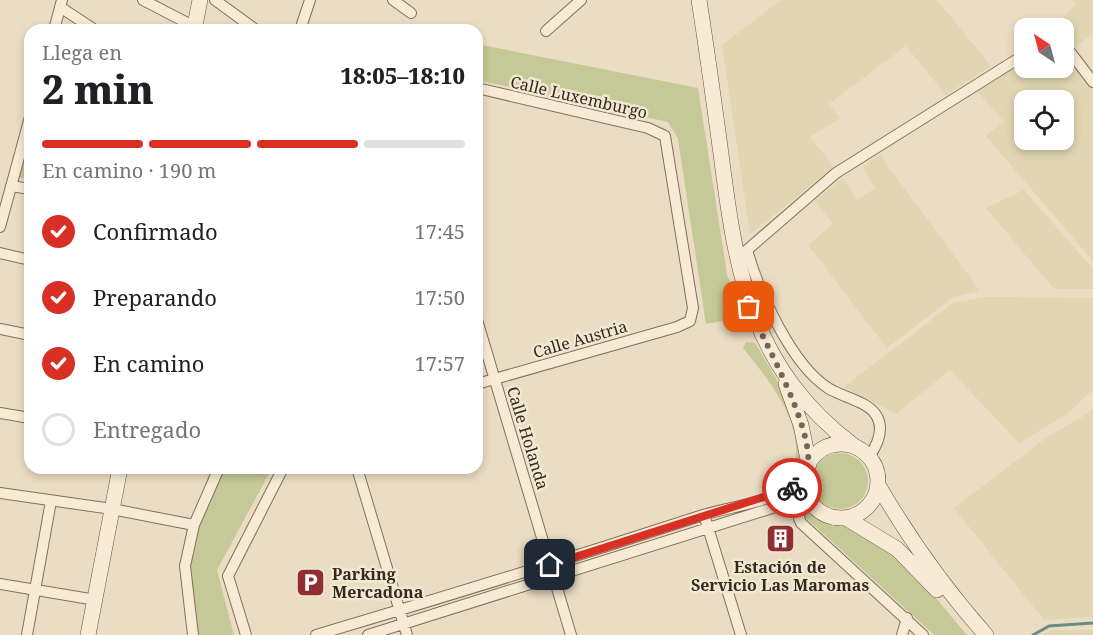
<!DOCTYPE html>
<html lang="es">
<head>
<meta charset="utf-8">
<style>
	body { margin:0; font-family:"Noto Serif",serif; background:#f2f2f2; color:#202124; height:100vh; display:flex; flex-direction:column; font-size:22px; white-space:nowrap }
	* { box-sizing:border-box; margin:0 }
	p { font-size:20px; color:#757577 }
	.icon { flex:none; width:33px; height:33px; fill:none; stroke:currentColor; stroke-width:2; stroke-linecap:round; stroke-linejoin:round }
	.map { position:relative; flex:1; overflow:hidden }
	.sheet { position:absolute; left:24px; top:24px; width:459px; height:450px; display:flex; flex-direction:column; background:#fff; border-radius:18px; box-shadow:0 3px 9px #0003 }
	.sheet>* { flex:none }
	.needle { width:39px; rotate:324deg }
	.tools { position:absolute; left:1014px; top:18px; display:grid; gap:12px }
	.tools a { display:grid; place-items:center; width:60px; height:60px; border-radius:12px; background:#fff; box-shadow:0 3px 9px #0003; font-size:30px }
	.pin { position:absolute; display:grid; place-items:center; width:51px; height:51px; color:#fff; margin:-26px; border-radius:12px; box-shadow:0 3px 9px #0006 }
	.courier { position:absolute; display:grid; place-items:center; width:60px; height:60px; margin:-30px; border:4px solid #d93025; border-radius:50%; background:#fff; color:#222; box-shadow:0 2px 8px #0007 }
	.headline em { font-style:normal; font-weight:800 }
	.headline div { display:flex; flex-direction:column-reverse }
	.headline { display:flex; align-items:center; justify-content:space-between; height:102px; padding:0 18px }
	h1 { font-size:39px; font-weight:800; line-height:45px }
	.bar { display:grid; grid-template-columns:repeat(4,1fr); gap:9px 6px; align-content:center; height:72px; padding:0 18px }
	.bar i { height:8px; border-radius:4px; background:#e0e0e0 }
	.bar .on { background:#d93025 }
	.bar p { grid-column:span 4 }
	ol { padding:0 18px; list-style:none }
	li { display:flex; align-items:center; gap:18px; height:66px }
	li p { margin-inline-start:auto }
	li .icon { padding:6px; border-radius:50%; background:#d93025; color:#fff; stroke-width:4 }
	li:last-child { color:#757577 }
	li i { width:33px; height:33px; border:3px solid #e0e0e0; border-radius:50% }
	.map>svg:first-child { display:block }
</style>
</head>
<body>
<div class="map">
<svg width="1093" height="635" viewBox="0 0 1093 635">
	<rect width="100%" height="100%" fill="#ebddc3"/>
	<path fill="#e0d6b1" fill-rule="evenodd" d="M781 0H937L991 66 946 95 906 46 829 104 840 118 810 137 834 167 750 234 722 45Z
		M1072 0H1093V33L1074 48 1064 37V28L1055 27 1076 4Z
		M1024 61V68H1046L1052 75 1070 61 1093 88V261L986 136 1004 121 976 90ZM1024 100H1064V140H1024Z
		M880 155 980 291 953 297 887 348 808 245 833 224 815 201 843 178 857 200 875 188 862 167Z
		M1024 190 1093 269V289H1054L986 208Z
		M984 297 1093 298V390L1067 414 1019 443 950 370 896 414 844 387 953 303Z
		M1093 408V617L1044 620 954 508 1047 437 1087 414Z
		M1051 630H1093V635H1040Z"/>
	<path fill="#c5c997" d="M477 44 698 88 727 274 742 317 706 324 678 139 668 122 477 80Z
		M30 134V180L18 177Z
		M746 342 755 343 784 392 803 460 796 480 792 475C809 428 771 383 743 348Z
		M812 481a28 28 0 1 1 56 0a28 28 0 1 1-56 0Z
		M222 468H272L217 570 234 635H197L190 568 198 524Z
		M807 511C823 519 841 523 858 531 904 554 935 598 967 635H934L805 517Z"/>
	<g fill="none" stroke-linecap="round" stroke-linejoin="round">
		<path stroke="#6c8c82" stroke-width="3" d="M1033 635 1049 626 1093 623"/>
		<defs>
			<path id="street" d="M143 0 195 27
				M215 0 256 30
				M393 0 411 13
				M60 7 95 30
				M54 30 62 0
				M300 30 310 0
				M546 31 581 0
				M1064 44 1093 82
				M477 88 648 128 665 136 693 308 690 321 677 327 477 384
				M11 186 30 189
				M0 227 30 117
				M0 253 30 260
				M477 320 571 635
				M0 329 30 335
				M0 413 30 418
				M869 457C878 444 885 429 876 415 867 401 842 397 828 388 791 364 759 292 747 250L836 173 1024 55
				M357 468 407 635
				M0 493 112 509 194 525
				M801 503 799 518 801 523 923 635
				M706 521 741 635
				M0 584 96 600
				M27 635 51 501
				M193 635 185 566 194 525 219 468
				M246 635 228 576 283 468
				M316 635C445 597 574 557 703 515 736 505 777 502 804 479
				M368 635 772 508 792 503 814 507
				M902 635 907 618"/>
			<path id="secondary" d="M699 0C707 51 714 102 721 154 736 273 751 368 854 446
				M194 30 200 0
				M786 384 801 425 809 464
				M804 481a37 37 0 1 1 74 0a37 37 0 1 1-74 0Z
				M878 485C909 538 945 589 986 635
				M846 518 897 549 937 590
				M88 635 120 468"/>
		</defs>
		<use href="#street" stroke="#846f5b" stroke-width="12"/>
		<use href="#secondary" stroke="#66503e" stroke-width="16"/>
		<use href="#street" stroke="#f7ebd5" stroke-width="10"/>
		<use href="#secondary" stroke="#f7ebd5" stroke-width="15"/>
	</g>
	<g fill="none" stroke-linecap="round" stroke-linejoin="round">
		<path stroke="#756758" stroke-width="6" stroke-dasharray="0 10.8" d="M749 307C763 341 827 448 803 480 801 483 795 486 792 488"/>
		<path stroke="#d93025" stroke-width="8" d="M550 565 792 488"/>
	</g>
	<defs>
		<symbol id="building-square" viewBox="-11 -11 22 22"><rect x="-9" y="-9" width="18" height="18" rx="4" fill="#902e34" stroke="#f3e8d2"/><path d="M-4-6H4V6H1V3H-1V6H-4ZM-2.5-4.3h1.7v1.8h-1.7ZM.8-4.3h1.7v1.8H.8ZM-2.5-1h1.7V.8h-1.7ZM.8-1h1.7V.8H.8Z" fill="#fff"/></symbol>
		<symbol id="parking-square" viewBox="-11 -11 22 22"><rect x="-9" y="-9" width="18" height="18" rx="4" fill="#902e34" stroke="#f3e8d2"/><path d="M-3.5-5.5H1a3.5 3.5 0 0 1 0 7H-1V5.5H-3.5ZM-1-3.4V-.6H.8a1.4 1.4 0 0 0 0-2.8Z" fill="#fff"/></symbol>
	</defs>
	<g fill-rule="evenodd">
		<use href="#building-square" x="764" y="522" width="33" height="33"/>
		<use href="#parking-square" x="294" y="566" width="33" height="33"/>
	</g>
	<g text-anchor="middle" stroke-width="5" stroke-linejoin="round" paint-order="stroke">
		<g font-size="16" fill="#35281e" stroke="#f3e8d2">
			<text transform="translate(579 97) rotate(13)" y="6">Calle Luxemburgo</text>
			<text transform="translate(580 339) rotate(-16)" y="6">Calle Austria</text>
			<text transform="translate(528 438) rotate(73)" y="6">Calle Holanda</text>
		</g>
		<g font-size="16" font-weight="bold" fill="#35281e" stroke="#f3e8d2">
			<text x="780" y="573">Estación de<tspan x="780" dy="18">Servicio Las Maromas</tspan></text>
			<text x="332" y="580" text-anchor="start">Parking<tspan x="332" dy="18">Mercadona</tspan></text>
		</g>
	</g>
</svg>
<div class="tools">
<a><svg class="needle" viewBox="-14 -14 28 28"><path d="M0-13l5 13h-10z" fill="#e53935"/><path d="M0 13l5-13h-10z" fill="#757577"/></svg></a>
<a><svg class="icon" aria-label="locate" viewBox="0 0 24 24"><circle cx="12" cy="12" r="6"/><path d="M12 2v4M12 18v4M2 12h4M18 12h4"/></svg></a>
</div>
<div class="pin" style="left:749px;top:307px;background:#ea580c"><svg class="icon" aria-label="bag" viewBox="0 0 24 24"><path d="M5 8h14l-1 12H6zM9 8a3 3 0 0 1 6 0"/></svg></div>
<div class="pin" style="left:550px;top:565px;background:#1f2937"><svg class="icon" aria-label="home" viewBox="0 0 24 24"><path d="M3 11l9-7 9 7M6 9v11h12V9"/></svg></div>
<div class="courier" style="left:792px;top:488px"><svg class="icon" aria-label="bike" viewBox="0 0 24 24"><circle cx="6" cy="16" r="4"/><circle cx="18" cy="16" r="4"/><path d="M6 16l4-8h5l3 8M10 8l3 8H6M13 5h3"/></svg></div>
<section class="sheet">
<div class="headline"><div><h1>2 min</h1><p>Llega en</p></div><em>18:05–18:10</em></div>
<div class="bar"><i class="on"></i><i class="on"></i><i class="on"></i><i></i><p>En camino · 190 m</p></div>
<ol>
<li><svg class="icon" aria-label="check" viewBox="0 0 24 24"><path d="M5 12l5 5 9-10"/></svg>Confirmado<p>17:45</p></li>
<li><svg class="icon" aria-label="check" viewBox="0 0 24 24"><path d="M5 12l5 5 9-10"/></svg>Preparando<p>17:50</p></li>
<li><svg class="icon" aria-label="check" viewBox="0 0 24 24"><path d="M5 12l5 5 9-10"/></svg>En camino<p>17:57</p></li>
<li><i></i>Entregado</li>
</ol>
</section>
</div>
</body>
</html>
